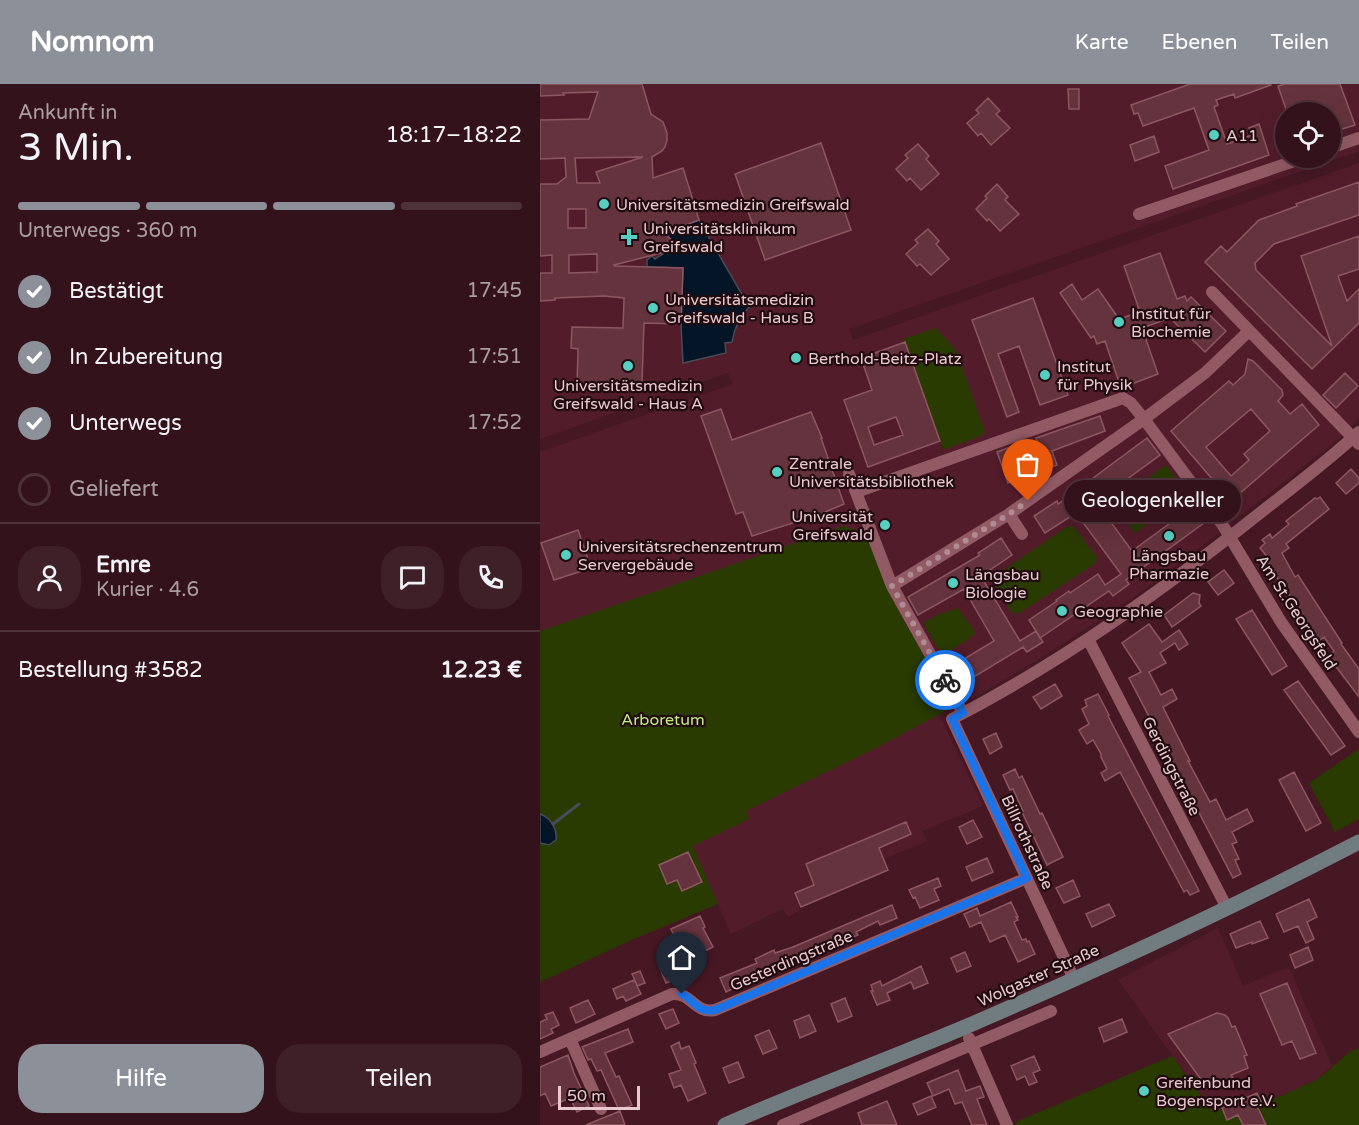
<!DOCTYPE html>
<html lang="de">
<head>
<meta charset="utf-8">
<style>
	body { margin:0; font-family:"Varela Round",sans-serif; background:#3f2028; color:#f1f3f6; height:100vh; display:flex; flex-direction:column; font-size:22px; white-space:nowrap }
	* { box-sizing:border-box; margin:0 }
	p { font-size:20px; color:#a99ea3 }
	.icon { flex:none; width:33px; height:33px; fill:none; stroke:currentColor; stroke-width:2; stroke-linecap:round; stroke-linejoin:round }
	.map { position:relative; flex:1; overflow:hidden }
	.drawer { display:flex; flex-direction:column; background:#34121b; width:540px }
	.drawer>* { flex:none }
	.tools { position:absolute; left:735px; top:18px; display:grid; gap:12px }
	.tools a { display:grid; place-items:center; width:66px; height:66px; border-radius:50%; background:#34121b; box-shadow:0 6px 24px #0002,0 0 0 2px #4e323a; font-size:30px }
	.scale { position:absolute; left:18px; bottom:15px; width:82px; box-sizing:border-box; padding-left:6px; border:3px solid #e8c9ce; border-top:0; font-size:16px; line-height:21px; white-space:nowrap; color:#e8c9ce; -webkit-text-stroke:4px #200b10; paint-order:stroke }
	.pin { position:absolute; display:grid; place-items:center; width:51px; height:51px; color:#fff; margin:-62px -26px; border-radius:50% 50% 50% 0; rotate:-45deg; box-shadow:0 0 6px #0007 }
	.pin .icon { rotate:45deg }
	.courier { position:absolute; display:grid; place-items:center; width:60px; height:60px; margin:-30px; border:4px solid #1a73e8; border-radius:50%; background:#fff; color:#222; box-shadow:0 2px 8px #0007 }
	.bubble { position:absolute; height:42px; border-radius:21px; background:#34121b; box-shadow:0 6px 24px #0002,0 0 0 2px #4e323a; font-size:20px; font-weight:600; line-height:42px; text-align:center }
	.summary em { font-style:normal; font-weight:600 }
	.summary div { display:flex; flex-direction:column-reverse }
	.summary { display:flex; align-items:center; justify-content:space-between; height:102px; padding:0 18px }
	h1 { font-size:39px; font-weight:600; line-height:45px }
	.bar { display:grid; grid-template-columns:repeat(4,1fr); gap:9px 6px; align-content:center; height:72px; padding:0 18px }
	.bar i { height:8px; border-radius:4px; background:#4e323a }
	.bar .current { background:#8c9099 }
	.bar p { grid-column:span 4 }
	.line { display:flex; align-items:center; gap:15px; padding:0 18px; border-top:2px solid #4e323a }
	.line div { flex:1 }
	.round { display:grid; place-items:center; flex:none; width:63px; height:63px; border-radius:24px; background:#3f2028 }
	ol { padding:0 18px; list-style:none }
	li { display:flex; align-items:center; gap:18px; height:66px }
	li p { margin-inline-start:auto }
	li .icon { padding:6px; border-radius:50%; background:#8c9099; color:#fff; stroke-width:4 }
	li:last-child { color:#a99ea3 }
	li i { width:33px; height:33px; border:3px solid #4e323a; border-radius:50% }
	.primary-button { display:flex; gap:12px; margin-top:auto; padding:12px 18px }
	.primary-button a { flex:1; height:69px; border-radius:24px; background:#8c9099; color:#fff; font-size:24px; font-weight:600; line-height:69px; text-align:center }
	.primary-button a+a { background:#3f2028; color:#f1f3f6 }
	header { display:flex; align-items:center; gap:36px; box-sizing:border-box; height:84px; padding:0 30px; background:#8c9099; color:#fff }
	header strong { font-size:28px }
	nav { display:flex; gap:33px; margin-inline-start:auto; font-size:21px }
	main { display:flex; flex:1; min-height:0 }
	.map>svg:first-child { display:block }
</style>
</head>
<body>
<header>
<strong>Nomnom</strong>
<nav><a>Karte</a><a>Ebenen</a><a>Teilen</a></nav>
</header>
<main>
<section class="drawer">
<div class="summary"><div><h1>3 Min.</h1><p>Ankunft in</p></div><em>18:17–18:22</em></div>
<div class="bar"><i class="current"></i><i class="current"></i><i class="current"></i><i></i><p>Unterwegs · 360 m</p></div>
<ol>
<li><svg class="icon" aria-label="check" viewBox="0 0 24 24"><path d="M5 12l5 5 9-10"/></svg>Bestätigt<p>17:45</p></li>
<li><svg class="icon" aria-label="check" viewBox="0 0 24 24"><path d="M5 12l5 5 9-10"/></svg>In Zubereitung<p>17:51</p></li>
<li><svg class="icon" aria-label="check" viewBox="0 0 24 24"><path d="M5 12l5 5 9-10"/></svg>Unterwegs<p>17:52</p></li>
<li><i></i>Geliefert</li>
</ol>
<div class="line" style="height:108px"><a class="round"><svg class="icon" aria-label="person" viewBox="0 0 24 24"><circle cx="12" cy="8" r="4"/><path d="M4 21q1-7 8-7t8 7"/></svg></a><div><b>Emre</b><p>Kurier · 4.6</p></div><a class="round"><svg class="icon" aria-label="chat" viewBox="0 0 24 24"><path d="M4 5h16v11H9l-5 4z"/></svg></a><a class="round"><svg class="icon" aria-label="phone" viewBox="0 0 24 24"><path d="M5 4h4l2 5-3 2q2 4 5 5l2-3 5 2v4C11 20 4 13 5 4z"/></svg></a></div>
<div class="line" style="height:78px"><div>Bestellung #3582</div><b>12.23 €</b></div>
<div class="primary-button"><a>Hilfe</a><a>Teilen</a></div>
</section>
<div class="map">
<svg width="819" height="1041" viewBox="0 0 819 1041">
	<rect width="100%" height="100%" fill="#461824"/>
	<path fill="#531c2b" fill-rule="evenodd" d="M0 0H819V67L309 245 313 256 819 79V334L801 353 675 452 593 514 497 576 430 616 399 630 443 722 382 747 387 757 344 775 348 786 259 824V827L248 833 243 825 191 850 178 820 94 855 0 898V368L193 300 188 289 0 355ZM746 28H790V74H746Z
		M678 844 703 902 749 883 792 982 778 995 722 1020 717 1008 673 1028 578 896Z"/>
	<path fill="#293b00" d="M396 244 416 266 445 348 441 352 403 366 363 255Z
		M626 381 647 410 595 449 573 419Z
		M304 442 327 450 364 537 415 622 338 663 206 727 209 735 153 762 178 820 94 855 0 898V759L2 760 5 732 0 730V547Z
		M528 442H533L557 473 556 479 478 530 471 528 453 497 456 491Z
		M418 524 436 549 426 557 402 571 383 539 399 530Z
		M819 665V735L795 748 769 699Z
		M819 965V1041H477L476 1038 632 972 673 1028 717 1008 723 1020 778 995 812 966Z"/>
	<path fill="#031526" stroke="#484b58" stroke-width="1.5" d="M159 136 209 223C199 234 194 244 192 258L185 259 186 269 143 279 141 240 143 184 107 183V176L112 172 115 175 126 168 140 165 129 154 127 148Z
		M0 730C11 734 17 744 16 756L9 761 0 759Z"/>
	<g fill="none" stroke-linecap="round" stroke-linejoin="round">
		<path stroke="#484b58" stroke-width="3" d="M13 740 39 720"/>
	</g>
	<path fill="#65333e" stroke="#8d5762" stroke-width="1.5" fill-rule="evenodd" d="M0 0H102L111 30 123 38 127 49V56L125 63 122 67 112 73 113 94 143 84 159 136 124 149 141 164 74 181 75 182 143 184 141 240 104 239 102 299 65 298V304L37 303 38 265 31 264 32 243 83 244 84 214 64 212 15 214V216L0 217V189H12V171L0 172V100H17L26 93 25 74 0 75V36L49 35 58 8 23 9 24 11 0 12ZM103 73 56 88 60 99H37L35 74ZM28 125H46V144H28ZM57 170V188L29 189V171Z
		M650 0H731V1L695 14 694 10 676 16 678 21 674 23 687 60 712 51 709 44 719 40 729 71 633 105 625 82 669 66 654 24 603 42 598 29 594 30 591 21Z
		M745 0H800L815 41 790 49V28H747L738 2Z
		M528 5H539V25H529Z
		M448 14 460 27 456 30 470 44 451 61 441 49 438 52 427 39 439 29 436 26Z
		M614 52 619 68 595 77 590 61Z
		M281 59 311 146 225 176 195 90Z
		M378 60 389 72 386 75 399 90 381 106 370 94 367 97 356 85 368 74 365 71Z
		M819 98V131L734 160 715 179 716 186 792 262 761 172 819 152V185L798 192 807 217 819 205V239L772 285 665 178 681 162 687 168 719 136 757 122 756 120Z
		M457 100 468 113 465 116 479 130 460 147 449 135 447 137 436 125 447 114 445 112Z
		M388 145 399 157 396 160 409 175 391 191 380 180 377 182 366 170 378 159 375 156Z
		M620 169 637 215 645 212 647 217 651 213 686 247 665 268 630 234 602 244 618 290 581 304 565 257 557 260 554 252 551 254 520 209 532 200 542 216 558 205 579 235 600 228 584 182Z
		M493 214 528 311 500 321 479 262 458 270 479 328 467 333 432 236Z
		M365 258 400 357 328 383 304 316 332 306 321 274ZM356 333 363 351 334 361 328 343Z
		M708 275 713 277 742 306 743 311 738 317 750 330 762 320 779 341 691 417 631 347 689 297 693 301 705 290ZM711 325 730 347 704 370 709 376 691 392 666 363Z
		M805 289 818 302 796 324 783 311Z
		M181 325 192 356 271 328 282 354H281L304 420 278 431 212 452 203 428 196 430 161 332Z
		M560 332 565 347 512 367 517 381 468 399 457 368 476 361 479 370 499 363 496 354Z
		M607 354 620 371 556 418 592 467 656 420 668 436 586 496 589 500 573 512 569 507 500 554 489 536 517 517 516 516 529 507 530 509 558 490 565 501 581 490 536 429 505 449 494 432 517 417 518 420Z
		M811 385 819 394V399L806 410 796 399Z
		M780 413 789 425 746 460 749 464 742 469 755 493 758 491 802 559 801 560 819 585V613L788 572 794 567 784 553 779 557 742 500 730 485 732 484 728 478 729 475 720 464 725 459 722 456 730 450 732 454 749 440 746 437 775 414 777 415Z
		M38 446 51 484 14 496 1 459Z
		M461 454 472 471 441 492 442 494 480 557 496 547 503 558 487 568 483 563 419 602 409 584 454 557 424 505 378 531 368 513 440 471 438 469Z
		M684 486 694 499 678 511 668 498Z
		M653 509 660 511 659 519 661 522 632 543 624 531Z
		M712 526 747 582 732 591 696 535Z
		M609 540 622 558 639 546 648 560 639 566 635 559 620 569 626 579 609 588 621 611 632 605 637 615 623 623 650 677H648L670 718 676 715 686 736 707 725 713 737 692 748 697 758 692 760 699 775 695 776 701 790 693 794 589 594 601 588 582 559Z
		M758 597 805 662 791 671 744 606Z
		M515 600 522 612 501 625 493 613Z
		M558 610 569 631 568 632 656 801 659 807 650 811 647 806 644 808 580 688 565 697 561 689 567 685 561 673V670L553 656 547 660 539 646 549 640 542 625 547 622 545 616Z
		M456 649 462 663 450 670 443 655Z
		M475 685 479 694 482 692 500 730 502 729 523 773 507 781 482 728 483 727 473 705 470 706 463 691Z
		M754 688 781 739 766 747 739 696Z
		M433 736 442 753 427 760 419 743Z
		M366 738 371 750 339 764 348 786 261 823 255 809 274 801 266 780Z
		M148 768 162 798 142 807 137 796 127 800 119 781Z
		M447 774 453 788 432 797 426 783Z
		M398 794 401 802 394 805 399 816 380 824 375 813 373 814 369 806Z
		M533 796 540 812 524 819 516 804Z
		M769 815 777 833 767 838 774 855 766 859 758 842 744 848 736 830Z
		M471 818 478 833H476L478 836 474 838 482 856 486 855 487 858 489 857 495 870 478 878 465 851 450 858 441 838 430 843 424 830 437 824 440 832Z
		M569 820 575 832 552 843 546 830Z
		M352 821 357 834 340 841 338 837 316 848 318 851 301 858 300 856 278 866 279 868 262 875 260 872 238 882 239 885 222 892 221 889 197 899 198 902 186 908 180 894 217 879 215 875 234 866 235 869 253 863Z
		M160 832 165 843 163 844 173 863 151 874 141 854 136 856 131 845Z
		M720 837 728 854 712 860V858L696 864 690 850Z
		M768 863 773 876 755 884 750 871Z
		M425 868 431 882 417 888 411 874Z
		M142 876 145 884 138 887 141 893 126 899 120 885Z
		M381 882 388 899 374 905 371 898 347 909 350 916 337 921 331 907H333L331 901 340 897 342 902Z
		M100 887 105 899 97 902 101 910 86 917 83 912 77 915 73 905 94 896 97 901 92 890Z
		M747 899 776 969 760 975 752 957 742 961 720 910Z
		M305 914 312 932 298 938 291 920Z
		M48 916 55 930 36 939 30 924Z
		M133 925 139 939 126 945 119 930Z
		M13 928 19 941 11 945 13 949 0 955V938L7 935 5 931Z
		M677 929 685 931 688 934 692 943 695 942 707 971 704 972 708 984 691 991 693 994 668 1005 628 950Z
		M269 931 276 947 260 954 254 937Z
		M582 935 587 948 564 958 559 944Z
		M88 945 93 958 65 969 76 993 79 992 92 1021 79 1026 61 986 57 987 51 975 48 976 42 963Z
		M229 946 237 964 223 970 215 952Z
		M139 958 141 965 149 962 156 979 154 980 166 1009 148 1017 141 1001 134 1004 129 990 141 986 131 962Z
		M28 971 34 989 49 1022 37 1028 30 1014 11 1022 5 1009 0 1012V983Z
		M494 972 500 986 493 989 497 998 489 1001 485 992 477 996 471 982Z
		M198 978 204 993 189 999 183 984Z
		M418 986 426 1007 440 1002 444 1013 437 1015 447 1041H432L422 1018 415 1020 409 1005 393 1012 387 999Z
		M717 1009 722 1020 717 1022 726 1041H703L698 1031 687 1036 682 1024Z
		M391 1012 396 1023 378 1031 373 1020Z
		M347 1017 357 1041H322L318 1029Z
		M80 1027 85 1041H46Z"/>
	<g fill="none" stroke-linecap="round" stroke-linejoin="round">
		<path stroke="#915a65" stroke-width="12" d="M790 64 819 54
			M599 130 763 74
			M672 208 819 360
			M309 390 352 502 423 629
			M316 408 583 314 591 319 604 335 682 440 741 538 819 648
			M469 430 482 450
			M352 502 469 430 604 335 665 289 709 247
			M548 555 687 824
			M534 895 412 635C522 578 623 506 720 429 753 403 788 377 819 348
			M429 954 467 1041
			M30 955 61 1025
			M0 968 132 910C152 908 154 930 175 926L487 794
			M243 1041 511 927"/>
		<path stroke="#717c80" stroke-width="15" d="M185 1041C264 1006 345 977 425 943 558 886 690 825 819 758"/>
	</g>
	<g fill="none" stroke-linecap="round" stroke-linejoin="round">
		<path stroke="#af8b92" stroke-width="6" stroke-dasharray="0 10.8" d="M405 596 352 502 469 430 488 417"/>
		<path stroke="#1a73e8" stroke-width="8" d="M142 910C155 917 157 929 175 926L487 794 412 635 423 629 405 596"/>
	</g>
	<g fill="#57cec2" stroke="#200b10" stroke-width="2">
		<circle cx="674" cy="51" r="6"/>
		<circle cx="64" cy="120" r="6"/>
		<path d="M86 144h6v6h6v6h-6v6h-6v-6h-6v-6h6z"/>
		<circle cx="113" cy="224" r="6"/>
		<circle cx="579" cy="238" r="6"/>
		<circle cx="256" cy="274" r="6"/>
		<circle cx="88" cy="282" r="6"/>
		<circle cx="505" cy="291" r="6"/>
		<circle cx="237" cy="388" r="6"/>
		<circle cx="345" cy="441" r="6"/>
		<circle cx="629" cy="452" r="6"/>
		<circle cx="26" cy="471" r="6"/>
		<circle cx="413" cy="499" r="6"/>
		<circle cx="522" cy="527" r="6"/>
		<circle cx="604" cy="1007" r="6"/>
	</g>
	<g text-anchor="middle" stroke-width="4.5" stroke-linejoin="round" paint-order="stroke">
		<g font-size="16" fill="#e8c9ce" stroke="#200b10" text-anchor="start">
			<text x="686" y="57">A11</text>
			<text x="76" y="126">Universitätsmedizin Greifswald</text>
			<text x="103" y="150">Universitätsklinikum<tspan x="103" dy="18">Greifswald</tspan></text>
			<text x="125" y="221">Universitätsmedizin<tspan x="125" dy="18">Greifswald - Haus B</tspan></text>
			<text x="591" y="235">Institut für<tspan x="591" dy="18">Biochemie</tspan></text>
			<text x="268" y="280">Berthold-Beitz-Platz</text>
			<text x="517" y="288">Institut<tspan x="517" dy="18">für Physik</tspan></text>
			<text x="88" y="307" text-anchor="middle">Universitätsmedizin<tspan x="88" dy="18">Greifswald - Haus A</tspan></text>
			<text x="249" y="385">Zentrale<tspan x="249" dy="18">Universitätsbibliothek</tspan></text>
			<text x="333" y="438" text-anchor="end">Universität<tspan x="333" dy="18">Greifswald</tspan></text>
			<text x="38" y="468">Universitätsrechenzentrum<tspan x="38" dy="18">Servergebäude</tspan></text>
			<text x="629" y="477" text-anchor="middle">Längsbau<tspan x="629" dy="18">Pharmazie</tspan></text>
			<text x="425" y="496">Längsbau<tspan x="425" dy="18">Biologie</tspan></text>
			<text x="534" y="533">Geographie</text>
			<text x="616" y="1004">Greifenbund<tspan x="616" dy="18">Bogensport e.V.</tspan></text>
		</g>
		<g font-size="16" fill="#e8c9ce" stroke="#200b10">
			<text transform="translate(757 528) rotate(57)" y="6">Am St.Georgsfeld</text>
			<text transform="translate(632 682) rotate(63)" y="6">Gerdingstraße</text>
			<text transform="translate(488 758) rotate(65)" y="6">Billrothstraße</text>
			<text transform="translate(251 876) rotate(-23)" y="6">Gesterdingstraße</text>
			<text transform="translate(498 891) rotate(-24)" y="6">Wolgaster Straße</text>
		</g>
		<g font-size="16" fill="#c2ea82" stroke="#200b10">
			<text x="123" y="641">Arboretum</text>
		</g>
	</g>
</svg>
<div class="tools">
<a><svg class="icon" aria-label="locate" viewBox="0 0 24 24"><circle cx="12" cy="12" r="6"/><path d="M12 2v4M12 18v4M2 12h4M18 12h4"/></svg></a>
</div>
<div class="scale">50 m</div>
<div class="pin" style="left:488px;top:417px;background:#ea580c"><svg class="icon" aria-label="bag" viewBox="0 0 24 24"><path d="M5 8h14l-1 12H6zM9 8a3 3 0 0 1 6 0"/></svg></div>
<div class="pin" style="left:142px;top:910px;background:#1f2937"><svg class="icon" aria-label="home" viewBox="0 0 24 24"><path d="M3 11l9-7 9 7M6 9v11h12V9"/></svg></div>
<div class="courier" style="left:405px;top:596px"><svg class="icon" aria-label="bike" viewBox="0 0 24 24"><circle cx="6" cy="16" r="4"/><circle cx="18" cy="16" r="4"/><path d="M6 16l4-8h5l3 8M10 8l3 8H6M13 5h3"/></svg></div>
<div class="bubble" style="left:524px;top:396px;width:177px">Geologenkeller</div>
</div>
</main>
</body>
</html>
